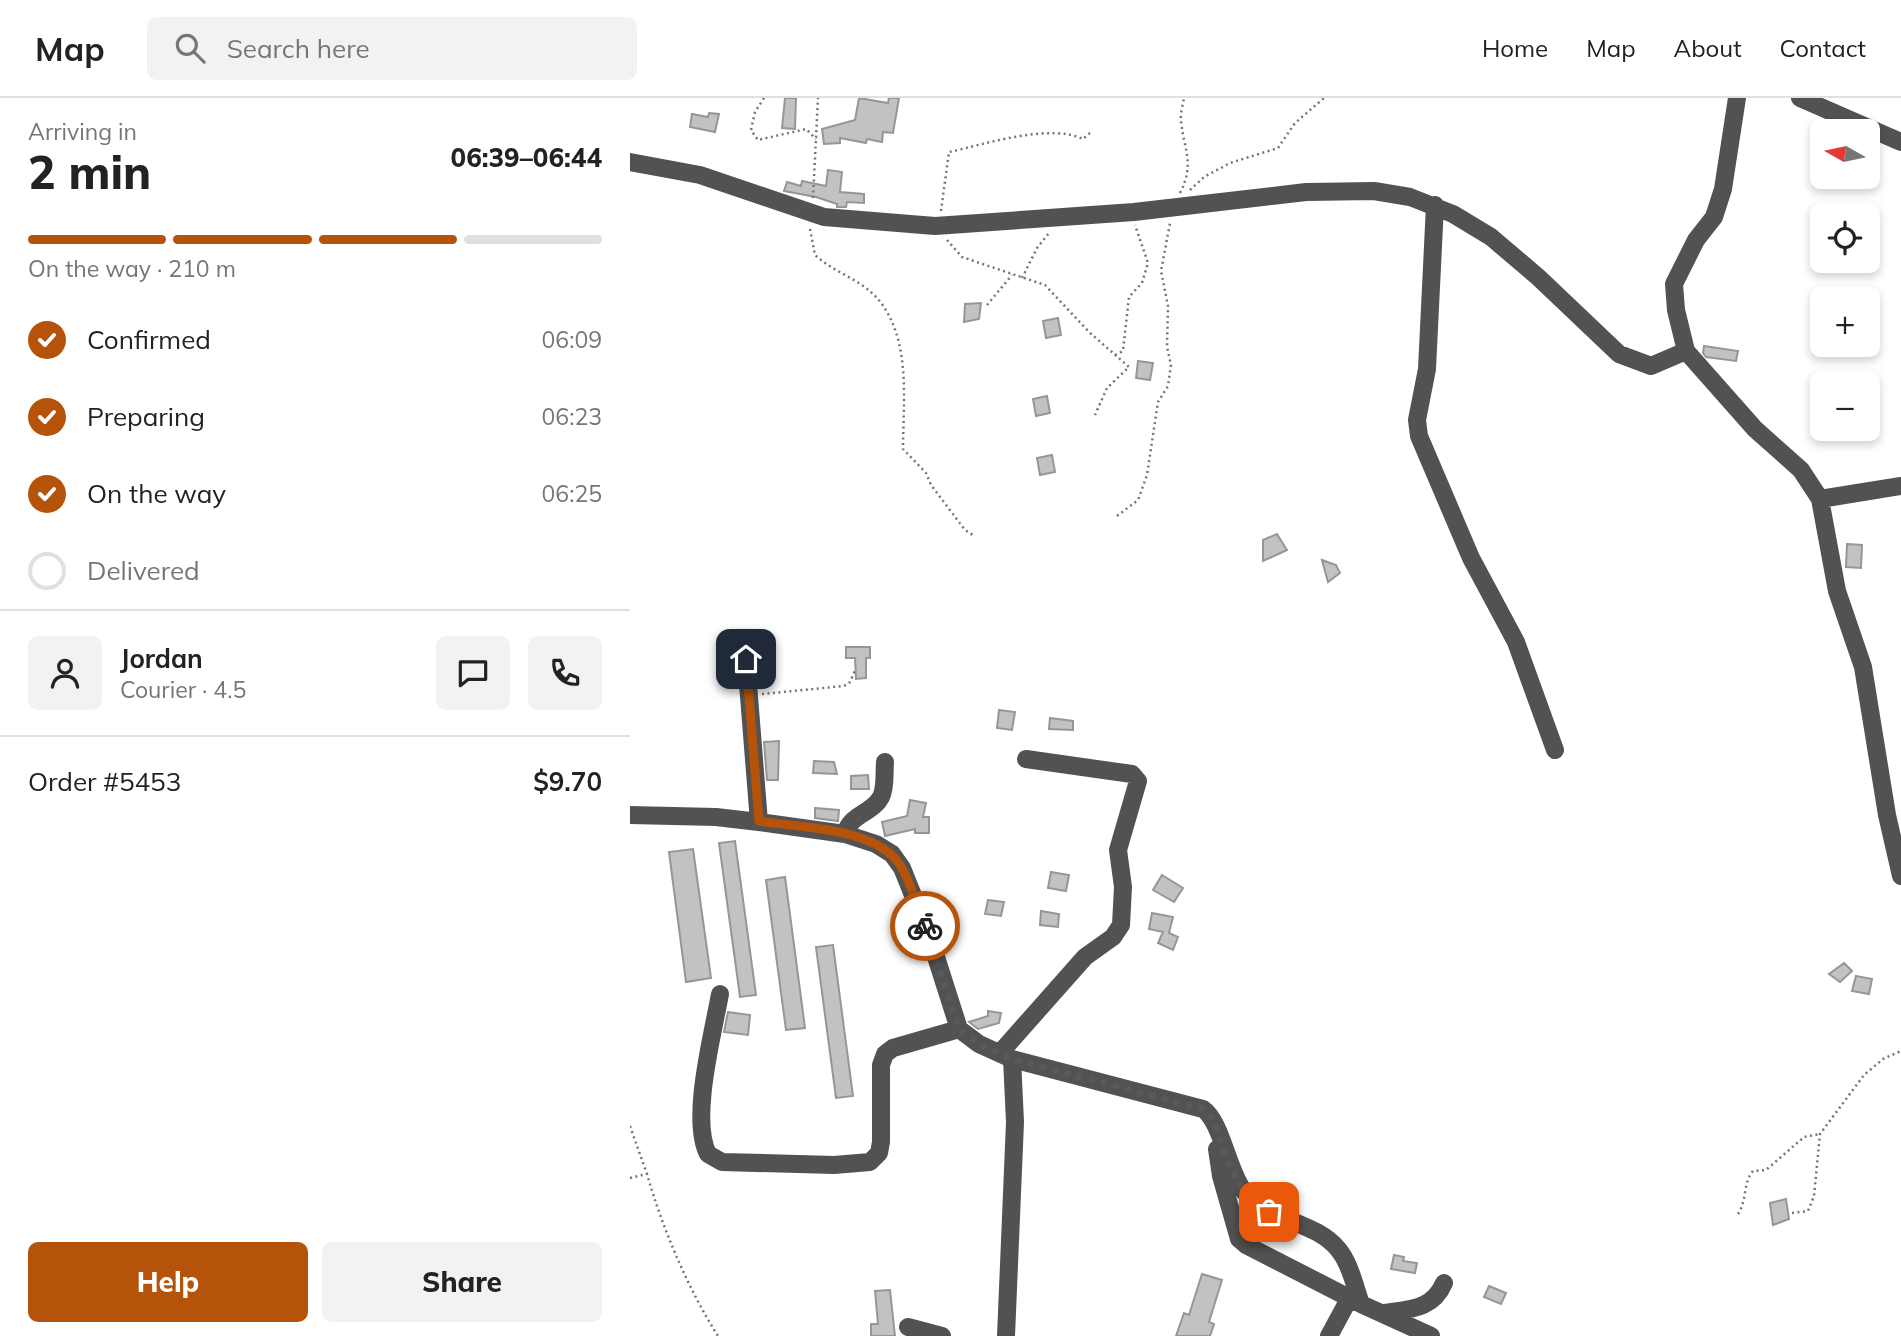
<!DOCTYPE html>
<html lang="en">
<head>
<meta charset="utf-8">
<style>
	body { margin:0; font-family:Mulish,sans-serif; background:#f2f2f2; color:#222; height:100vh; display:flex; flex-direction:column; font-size:26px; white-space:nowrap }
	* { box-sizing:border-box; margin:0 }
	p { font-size:23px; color:#767676 }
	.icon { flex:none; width:38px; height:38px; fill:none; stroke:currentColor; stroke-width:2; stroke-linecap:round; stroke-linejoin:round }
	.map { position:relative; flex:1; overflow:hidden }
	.details { display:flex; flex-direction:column; background:#fff; width:630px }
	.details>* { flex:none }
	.needle { width:46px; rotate:279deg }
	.tools { position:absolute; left:1180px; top:21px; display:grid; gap:14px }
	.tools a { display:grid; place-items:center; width:70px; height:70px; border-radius:10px; background:#fff; box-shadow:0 4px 10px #0003; font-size:35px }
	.pin { position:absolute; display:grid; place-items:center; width:60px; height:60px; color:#fff; margin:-30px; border-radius:14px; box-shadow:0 4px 10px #0006 }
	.courier { position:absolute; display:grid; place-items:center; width:70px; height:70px; margin:-35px; border:5px solid #b45309; border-radius:50%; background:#fff; color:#222; box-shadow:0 2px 9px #0007 }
	.headline em { font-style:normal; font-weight:800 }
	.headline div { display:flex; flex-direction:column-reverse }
	.headline { display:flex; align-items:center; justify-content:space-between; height:119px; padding:0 28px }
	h1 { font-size:46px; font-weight:800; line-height:52px }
	.bar { display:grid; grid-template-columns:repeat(4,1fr); gap:10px 7px; align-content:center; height:84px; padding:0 28px }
	.bar i { height:9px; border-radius:5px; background:#e0e0e0 }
	.bar .active { background:#b45309 }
	.bar p { grid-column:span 4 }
	.line { display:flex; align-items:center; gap:18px; padding:0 28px; border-top:2px solid #e0e0e0 }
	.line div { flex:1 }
	.round { display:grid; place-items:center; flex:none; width:74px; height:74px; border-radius:10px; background:#f2f2f2 }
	ol { padding:0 28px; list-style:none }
	li { display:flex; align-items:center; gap:21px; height:77px }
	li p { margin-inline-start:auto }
	li .icon { padding:7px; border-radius:50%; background:#b45309; color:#fff; stroke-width:4 }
	li:last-child { color:#767676 }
	li i { width:38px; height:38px; border:4px solid #e0e0e0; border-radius:50% }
	.button { display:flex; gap:14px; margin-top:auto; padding:14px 28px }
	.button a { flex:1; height:80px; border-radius:10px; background:#b45309; color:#fff; font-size:28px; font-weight:800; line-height:80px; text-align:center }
	.button a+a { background:#f2f2f2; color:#222 }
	header { display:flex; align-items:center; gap:42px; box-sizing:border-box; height:98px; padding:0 35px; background:#fff; border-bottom:2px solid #e0e0e0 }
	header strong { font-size:33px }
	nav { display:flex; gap:38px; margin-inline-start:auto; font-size:24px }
	.search { width:490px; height:63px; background:#f2f2f2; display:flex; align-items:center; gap:18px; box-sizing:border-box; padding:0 24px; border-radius:10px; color:#767676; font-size:26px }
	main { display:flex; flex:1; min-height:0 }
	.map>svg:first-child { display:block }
</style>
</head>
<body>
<header>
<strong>Map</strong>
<div class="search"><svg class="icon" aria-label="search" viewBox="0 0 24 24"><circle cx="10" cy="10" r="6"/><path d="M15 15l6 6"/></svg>Search here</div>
<nav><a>Home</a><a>Map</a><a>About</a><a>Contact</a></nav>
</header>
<main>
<section class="details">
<div class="headline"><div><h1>2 min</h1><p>Arriving in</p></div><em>06:39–06:44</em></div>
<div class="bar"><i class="active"></i><i class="active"></i><i class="active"></i><i></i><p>On the way · 210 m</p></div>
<ol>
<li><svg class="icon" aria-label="check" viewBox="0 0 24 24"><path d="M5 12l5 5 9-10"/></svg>Confirmed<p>06:09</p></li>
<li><svg class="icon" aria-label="check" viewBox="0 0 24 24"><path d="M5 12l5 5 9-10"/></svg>Preparing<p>06:23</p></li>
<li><svg class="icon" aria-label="check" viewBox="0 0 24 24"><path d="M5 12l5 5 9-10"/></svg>On the way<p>06:25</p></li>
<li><i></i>Delivered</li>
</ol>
<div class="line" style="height:126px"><a class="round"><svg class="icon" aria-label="person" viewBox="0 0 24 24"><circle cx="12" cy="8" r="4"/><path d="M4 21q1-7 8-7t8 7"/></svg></a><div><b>Jordan</b><p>Courier · 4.5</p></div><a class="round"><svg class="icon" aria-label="chat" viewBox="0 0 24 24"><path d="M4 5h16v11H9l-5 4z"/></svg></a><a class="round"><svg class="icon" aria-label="phone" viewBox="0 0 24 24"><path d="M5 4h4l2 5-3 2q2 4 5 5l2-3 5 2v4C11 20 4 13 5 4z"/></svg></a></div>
<div class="line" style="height:91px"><div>Order #5453</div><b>$9.70</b></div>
<div class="button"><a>Help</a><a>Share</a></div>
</section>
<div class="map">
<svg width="1271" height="1238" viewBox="0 0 1271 1238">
	<rect width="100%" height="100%" fill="#fff"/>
	<path fill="#c2c2c2" stroke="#969696" stroke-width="2" d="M155 0H166L165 31 152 30Z
		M229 0 258 5 259 0H269L263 35 253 34 252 44 237 41 236 45 210 40V45L194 46 192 31 225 22Z
		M79 15 89 16 85 34 60 29 62 16 78 19Z
		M198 72 212 74 210 94 234 96V105L217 104 216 109H207V106L186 99 154 93 157 84 171 88 172 83 196 88Z
		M351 205 349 221 334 224 335 206Z
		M428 220 431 237 416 240 413 223Z
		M1074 248 1108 253 1106 263 1076 259 1073 255Z
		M508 263 523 265 520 282 506 280Z
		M417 298 420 315 406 318 403 301Z
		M422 357 425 374 410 377 407 360Z
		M647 436 657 452 633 463V442Z
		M1217 446 1232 447 1231 470 1216 469Z
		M692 462 706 467 710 475 698 484Z
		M117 533H133V547H127V550H117Z
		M216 549H240V560H236V580L226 581 225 560H216Z
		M369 612 385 614 382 632 367 630Z
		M420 620 443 623V632L419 631Z
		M149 643 148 682H137L134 644Z
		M184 663 204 664 207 676 183 675Z
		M238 677 239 691H221V678Z
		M280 702 296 705 293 719H299V735H285V731L255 738 252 724 277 718Z
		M185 710 209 712 208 723 185 720Z
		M105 743 126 897 110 899 89 745Z
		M63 751 81 880 56 884 39 754Z
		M421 774 439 777 436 793 418 790Z
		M532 777 553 790 544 804 523 792Z
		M155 779 175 930 156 932 136 782Z
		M358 802 374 804 371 818 355 816Z
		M411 813 429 816 428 829 410 827Z
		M522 815 543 819 539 835 548 839 543 852 528 845 533 834 519 831Z
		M203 847 223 998 206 1000 186 849Z
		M1214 865 1222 873 1210 884 1199 876Z
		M1226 878 1242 881 1239 896 1222 893Z
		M358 913 371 915 369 925 348 931 339 924 358 918Z
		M98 914 120 917 118 937 94 934Z
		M1156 1101 1159 1121 1143 1127 1140 1105Z
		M764 1157 774 1159 773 1163 787 1165 785 1175 761 1171Z
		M572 1176 592 1182 579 1224 584 1226 580 1238H546L554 1215 559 1217Z
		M859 1188 876 1195 871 1206 854 1199Z
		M260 1192 265 1238H241V1226H248L245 1193Z"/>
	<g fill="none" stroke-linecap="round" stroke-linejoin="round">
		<path stroke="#747474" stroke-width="2.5" stroke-dasharray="2 3.5" stroke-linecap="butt" d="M134 0 125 14 121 32 128 42 176 31 186 41
			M560 92 574 79 600 65 648 50 665 25 694 0
			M550 95C565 66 554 52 551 23 550 16 553 7 554 0
			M183 100 188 0
			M311 113 319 54C356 46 419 25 453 41L461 34
			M180 131 185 157C203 174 230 181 247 200 282 240 273 303 273 351L296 375 301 387 335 432 343 437
			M317 142 332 159 415 187 459 234 499 269 477 290 465 317
			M392 180 407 150 419 135
			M357 207 382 177
			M485 257 493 253 499 199 512 185 518 165 505 127
			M487 418 508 402 517 377 528 304 538 288 541 267 537 249 538 208 531 173 540 125
			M132 596 214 588 220 584 226 570
			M0 1028 17 1076
			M0 1080 17 1076C32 1129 58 1191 88 1238
			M1162 1115 1178 1113 1184 1098 1190 1036 1234 977 1253 961 1271 953
			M1108 1116C1117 1103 1113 1084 1123 1073L1136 1072 1174 1039 1190 1036"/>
		<path stroke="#525252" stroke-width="18" d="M1107 0 1093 91 1084 119 1066 142 1044 186 1046 212 1056 253 1125 331 1171 372 1190 401 1207 493 1233 569 1257 717 1271 778
			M1170 0 1271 44
			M0 64 70 77 194 119 305 128 504 114 676 94 744 93 780 99 823 116 861 139 908 179 989 256 1021 268 1056 253
			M805 107 797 271 787 322 789 338 841 460 886 544 925 652
			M1190 401 1271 388
			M116 561 129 724
			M0 717 86 719 129 724 215 736 246 746 262 756 272 770 299 837 329 931 349 946 382 961 573 1011C591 1023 598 1072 613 1092 638 1124 684 1122 708 1151 720 1165 725 1189 731 1206L801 1238
			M215 736C221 715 242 716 251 699 256 689 254 675 255 664
			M90 896C83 936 60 1021 78 1056L92 1064 204 1067 240 1064 249 1055 251 1044V967L255 956 263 950 329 931
			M370 955 455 859 483 839 491 827 493 789 488 752 508 683 502 676 396 661
			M587 1051 591 1078 609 1141 616 1147 731 1206
			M755 1215C781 1211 803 1211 814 1185
			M278 1229 312 1238
			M376 1238 385 1024 382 961
			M699 1238 719 1201"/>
	</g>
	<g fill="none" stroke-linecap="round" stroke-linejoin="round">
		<path stroke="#595959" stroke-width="7" stroke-dasharray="0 12.6" d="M295 828 329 931 349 946 382 961 573 1011C583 1018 585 1028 589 1038 599 1067 610 1099 639 1114"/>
		<path stroke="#b45309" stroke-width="9" d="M116 561 129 723C170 730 246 729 270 767 282 785 286 808 295 828"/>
	</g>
</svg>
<div class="tools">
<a><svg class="needle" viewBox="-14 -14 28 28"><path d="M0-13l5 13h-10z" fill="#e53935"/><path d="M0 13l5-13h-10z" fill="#767676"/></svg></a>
<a><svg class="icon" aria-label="locate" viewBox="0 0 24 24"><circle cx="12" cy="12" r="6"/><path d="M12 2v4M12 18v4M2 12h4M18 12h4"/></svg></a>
<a>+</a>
<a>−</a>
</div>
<div class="pin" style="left:639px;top:1114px;background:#ea580c"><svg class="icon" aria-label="bag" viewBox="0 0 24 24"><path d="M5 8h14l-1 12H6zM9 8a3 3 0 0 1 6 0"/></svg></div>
<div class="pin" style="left:116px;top:561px;background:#1f2937"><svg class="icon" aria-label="home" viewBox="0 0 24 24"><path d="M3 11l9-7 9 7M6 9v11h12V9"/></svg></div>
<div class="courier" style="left:295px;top:828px"><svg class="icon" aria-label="bike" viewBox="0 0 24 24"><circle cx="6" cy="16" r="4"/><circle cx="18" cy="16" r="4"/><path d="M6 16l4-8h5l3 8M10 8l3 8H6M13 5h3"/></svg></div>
</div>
</main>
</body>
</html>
